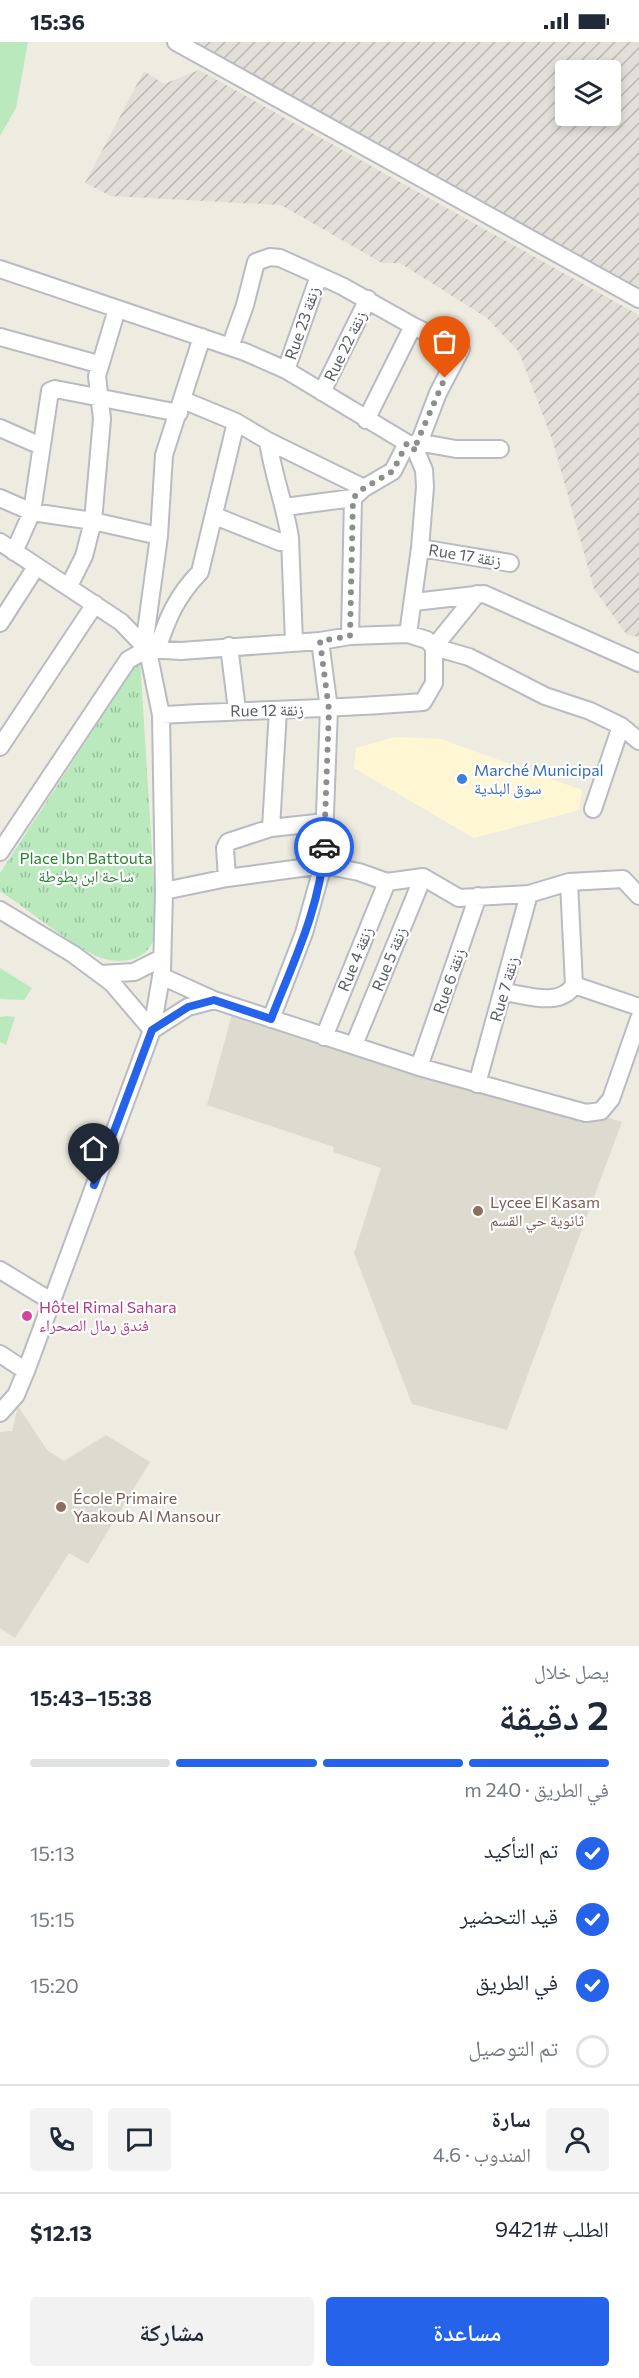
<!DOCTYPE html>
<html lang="ar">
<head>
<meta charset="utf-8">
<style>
	body { margin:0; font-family:Commissioner,"Noto Naskh Arabic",sans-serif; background:#f2f2f3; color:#1f2937; direction:rtl; height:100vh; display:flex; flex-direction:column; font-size:22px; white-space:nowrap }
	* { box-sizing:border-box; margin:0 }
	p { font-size:20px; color:#747a83 }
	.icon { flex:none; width:33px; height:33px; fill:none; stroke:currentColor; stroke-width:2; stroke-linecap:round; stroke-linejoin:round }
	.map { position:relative; height:1604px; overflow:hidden; direction:ltr }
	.drawer { display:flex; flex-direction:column; background:#fff; flex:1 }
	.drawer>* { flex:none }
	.fabs { position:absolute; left:555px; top:18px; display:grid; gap:12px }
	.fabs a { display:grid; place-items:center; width:66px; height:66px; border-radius:6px; background:#fff; box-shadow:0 3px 9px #0003; font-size:30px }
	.pin { position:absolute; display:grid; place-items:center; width:51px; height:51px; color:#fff; margin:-62px -26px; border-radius:50% 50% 50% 0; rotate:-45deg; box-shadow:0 0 6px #0007 }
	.pin .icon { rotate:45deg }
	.courier { position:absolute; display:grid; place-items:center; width:60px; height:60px; margin:-30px; border:4px solid #2563eb; border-radius:50%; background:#fff; color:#222; box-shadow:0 2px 8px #0007 }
	.summary em { font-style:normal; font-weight:600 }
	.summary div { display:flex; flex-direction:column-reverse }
	.summary { display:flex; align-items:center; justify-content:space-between; height:102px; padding:0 30px }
	h1 { font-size:39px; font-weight:600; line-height:45px }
	.bar { display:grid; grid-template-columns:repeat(4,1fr); gap:9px 6px; align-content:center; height:72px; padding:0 30px }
	.bar i { height:8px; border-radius:4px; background:#e0e1e3 }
	.bar .active { background:#2563eb }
	.bar p { grid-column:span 4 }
	.line { display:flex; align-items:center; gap:15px; padding:0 30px; border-top:2px solid #e0e1e3 }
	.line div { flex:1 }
	.round { display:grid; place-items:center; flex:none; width:63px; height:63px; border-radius:6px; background:#f2f2f3 }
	ol { padding:0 30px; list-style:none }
	li { display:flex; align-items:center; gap:18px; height:66px }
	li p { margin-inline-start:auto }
	li .icon { padding:6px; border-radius:50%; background:#2563eb; color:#fff; stroke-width:4 }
	li:last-child { color:#747a83 }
	li i { width:33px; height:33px; border:3px solid #e0e1e3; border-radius:50% }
	.action { display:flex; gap:12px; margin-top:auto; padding:12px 30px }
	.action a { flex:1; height:69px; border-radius:6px; background:#2563eb; color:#fff; font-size:24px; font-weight:600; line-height:69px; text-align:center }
	.action a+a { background:#f2f2f3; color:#1f2937 }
	.status { display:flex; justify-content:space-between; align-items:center; height:42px; padding:0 30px; background:#fff; direction:ltr }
	.status svg { height:16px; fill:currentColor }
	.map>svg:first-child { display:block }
</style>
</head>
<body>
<div class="status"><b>15:36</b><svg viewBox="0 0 49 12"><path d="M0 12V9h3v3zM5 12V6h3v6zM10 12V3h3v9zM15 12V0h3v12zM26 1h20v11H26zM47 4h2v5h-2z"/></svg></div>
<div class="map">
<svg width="639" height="1604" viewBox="0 0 639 1604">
	<defs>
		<pattern id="industrial-furrows" width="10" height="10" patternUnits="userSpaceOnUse" patternTransform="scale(1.5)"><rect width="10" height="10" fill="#e1dfd8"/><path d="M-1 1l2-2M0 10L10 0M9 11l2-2" fill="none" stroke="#b9b8b3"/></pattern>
		<pattern id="park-tufts" width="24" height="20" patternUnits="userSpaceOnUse" patternTransform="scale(1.5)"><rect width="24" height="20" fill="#b9e9bc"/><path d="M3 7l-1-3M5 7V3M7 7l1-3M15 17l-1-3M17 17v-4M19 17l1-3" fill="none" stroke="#99c09c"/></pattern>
	</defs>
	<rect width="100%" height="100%" fill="#eeece0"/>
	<path fill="#fff7d4" d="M395 695 441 697 582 748 579 768 474 796 354 726 356 706Z"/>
	<path fill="url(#industrial-furrows)" fill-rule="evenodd" d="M184 0H639V251ZM566 28H610V74H566Z
		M199 28 639 273V595L627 593 594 547 553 400 519 310 487 276 400 221H382L281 163 111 154 85 141 144 29 164 42Z"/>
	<path fill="#dddbcf" d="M236 958 622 1080 507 1388 412 1362 354 1211 381 1126 333 1110 334 1105 207 1063Z
		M18 1364 47 1408 64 1419 106 1393 150 1420 88 1522 69 1511 15 1596 0 1586V1390L12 1389Z"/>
	<path fill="#b9e9bc" d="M0 0H28L16 66 0 94Z
		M0 926 32 946 24 958 0 957Z
		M6 974 15 975 6 1003 0 1000V975Z"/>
	<path fill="url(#park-tufts)" d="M140 617 156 873C156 880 157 890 154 896 147 921 116 923 96 914 66 899 29 868 0 849V831Z"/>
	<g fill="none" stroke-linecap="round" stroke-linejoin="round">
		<defs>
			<path id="minor" d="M176 0 639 257
				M0 227 245 310 286 328 407 401 416 409 424 428 425 445 420 506 408 592
				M0 295 98 322
				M230 305 245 263 256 220 270 215 280 216 342 244 413 284 461 307 438 351 416 409
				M286 328 319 234
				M322 350 368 257
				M183 358 236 380 268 399C273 433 285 463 290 496L280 500 215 474
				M366 378 413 284
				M0 386 41 404
				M268 399 364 446
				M417 400 456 407H500
				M0 456 32 470 93 479 159 494
				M285 465 353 456
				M290 496 294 600
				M0 500 121 580 147 607 150 619 161 673 164 849 162 929 152 988 26 1329 16 1353 0 1371
				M420 506 510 521
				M14 510 32 470 50 349 55 347 179 371
				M69 544 84 514 93 479 102 377 97 334 117 267
				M414 560 484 552 639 621
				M0 581 36 525
				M350 594 353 456 364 446 393 429 407 401
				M144 604 159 494 164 413 202 295
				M229 604 237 668
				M157 607C168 575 176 555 200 530L236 380
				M161 673C248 668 336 667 423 660L434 641V605L477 552
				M0 705 95 562
				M593 767 621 684
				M271 786 325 780
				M0 810 128 618 147 607 181 609 320 599 350 594 408 592 427 598 434 605 469 615 545 654 590 669 621 684 639 699
				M227 836 225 806 228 800 271 786 278 668
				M164 849 227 836 323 823 359 830 387 840 423 835 459 856 529 852 569 840 623 837 639 854
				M0 868 73 912 112 941 152 988 188 965 214 958 419 1025 586 1071 601 1069 611 1057 639 977
				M101 932 134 930 162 916
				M161 934 214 958
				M574 943 639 965
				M504 950C527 953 560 966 574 943L569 840
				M271 977 304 891 323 823 329 667 320 599
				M324 995 387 840
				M356 998 423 835
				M419 1025 478 854
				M477 1042 529 852
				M0 1228 51 1259
				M0 1312 26 1329"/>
		</defs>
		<use href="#minor" stroke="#b8bbc1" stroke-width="20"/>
		<use href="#minor" stroke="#fff" stroke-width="16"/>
	</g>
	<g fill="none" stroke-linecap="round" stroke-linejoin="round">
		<path stroke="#8d8f8f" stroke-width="6" stroke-dasharray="0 10.8" d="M324 805 329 668 320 599 350 594 353 456 364 446 393 429 407 401 416 409 417 400 445 336"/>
		<path stroke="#2563eb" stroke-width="8" d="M94 1143 152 988 188 965 214 958 271 977C292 923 321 864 324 805"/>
	</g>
	<circle fill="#3f7fe0" stroke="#fff" stroke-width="2" cx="462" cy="737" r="6"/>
	<g fill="#8d6e63" stroke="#fff" stroke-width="2">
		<circle cx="478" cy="1169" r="6"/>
		<circle cx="61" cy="1465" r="6"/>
	</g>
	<circle fill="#d1479c" stroke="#fff" stroke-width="2" cx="27" cy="1274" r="6"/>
	<g text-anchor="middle" stroke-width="4.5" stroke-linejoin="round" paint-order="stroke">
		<g font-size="16" fill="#595d63" stroke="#fff">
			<text transform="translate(302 281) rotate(-71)" y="6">Rue 23 زنقة</text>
			<text transform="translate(345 304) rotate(-64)" y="6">Rue 22 زنقة</text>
			<text transform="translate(465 513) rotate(9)" y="6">Rue 17 زنقة</text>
			<text transform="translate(267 668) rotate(-1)" y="6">Rue 12 زنقة</text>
			<text transform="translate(355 917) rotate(-68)" y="6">Rue 4 زنقة</text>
			<text transform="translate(389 917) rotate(-68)" y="6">Rue 5 زنقة</text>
			<text transform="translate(449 939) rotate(-71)" y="6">Rue 6 زنقة</text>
			<text transform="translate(504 947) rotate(-74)" y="6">Rue 7 زنقة</text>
		</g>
		<g font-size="16" fill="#366cbe" stroke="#fff" text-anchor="start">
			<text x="474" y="734">Marché Municipal<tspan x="474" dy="18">سوق البلدية</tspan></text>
		</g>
		<g font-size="16" fill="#2a8233" stroke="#fff">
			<text x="86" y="822">Place Ibn Battouta<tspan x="86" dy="18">ساحة ابن بطوطة</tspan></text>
		</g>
		<g font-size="16" fill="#785e54" stroke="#fff" text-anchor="start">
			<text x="490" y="1166">Lycee El Kasam<tspan x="490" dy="18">ثانوية حي القسم</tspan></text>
			<text x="73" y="1462">École Primaire<tspan x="73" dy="18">Yaakoub Al Mansour</tspan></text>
		</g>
		<g font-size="16" fill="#b23c85" stroke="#fff" text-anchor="start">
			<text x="39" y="1271">Hôtel Rimal Sahara<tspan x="39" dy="18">فندق رمال الصحراء</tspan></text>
		</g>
	</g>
</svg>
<div class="fabs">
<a><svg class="icon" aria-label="layers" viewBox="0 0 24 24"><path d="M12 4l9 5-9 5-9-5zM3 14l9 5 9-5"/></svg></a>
</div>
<div class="pin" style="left:445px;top:336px;background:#ea580c"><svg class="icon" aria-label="bag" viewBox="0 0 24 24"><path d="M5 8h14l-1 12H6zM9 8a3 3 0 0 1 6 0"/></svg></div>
<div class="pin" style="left:94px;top:1143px;background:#1f2937"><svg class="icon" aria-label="home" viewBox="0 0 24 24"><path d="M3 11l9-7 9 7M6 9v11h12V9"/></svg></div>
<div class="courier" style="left:324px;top:805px"><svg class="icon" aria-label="car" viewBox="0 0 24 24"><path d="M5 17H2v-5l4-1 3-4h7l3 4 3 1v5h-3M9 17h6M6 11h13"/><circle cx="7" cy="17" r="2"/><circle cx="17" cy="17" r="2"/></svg></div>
</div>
<section class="drawer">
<div class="summary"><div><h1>2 دقيقة</h1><p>يصل خلال</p></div><em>15:38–15:43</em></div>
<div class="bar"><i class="active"></i><i class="active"></i><i class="active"></i><i></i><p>في الطريق · 240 m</p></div>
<ol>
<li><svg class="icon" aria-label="check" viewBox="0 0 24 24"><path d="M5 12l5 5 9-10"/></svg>تم التأكيد<p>15:13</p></li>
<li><svg class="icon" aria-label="check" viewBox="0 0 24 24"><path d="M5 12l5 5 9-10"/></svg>قيد التحضير<p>15:15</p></li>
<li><svg class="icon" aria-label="check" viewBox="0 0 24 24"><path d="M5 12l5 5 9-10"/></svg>في الطريق<p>15:20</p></li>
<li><i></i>تم التوصيل</li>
</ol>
<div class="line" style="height:108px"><a class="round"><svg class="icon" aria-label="person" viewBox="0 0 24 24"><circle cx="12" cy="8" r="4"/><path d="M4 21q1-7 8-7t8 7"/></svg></a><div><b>سارة</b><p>المندوب · 4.6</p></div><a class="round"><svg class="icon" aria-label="chat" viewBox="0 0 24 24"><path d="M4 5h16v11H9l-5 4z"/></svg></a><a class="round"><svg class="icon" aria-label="phone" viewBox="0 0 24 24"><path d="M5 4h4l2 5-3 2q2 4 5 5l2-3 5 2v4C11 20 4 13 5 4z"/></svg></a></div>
<div class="line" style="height:78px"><div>الطلب #9421</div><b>$12.13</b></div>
<div class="action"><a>مساعدة</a><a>مشاركة</a></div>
</section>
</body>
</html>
